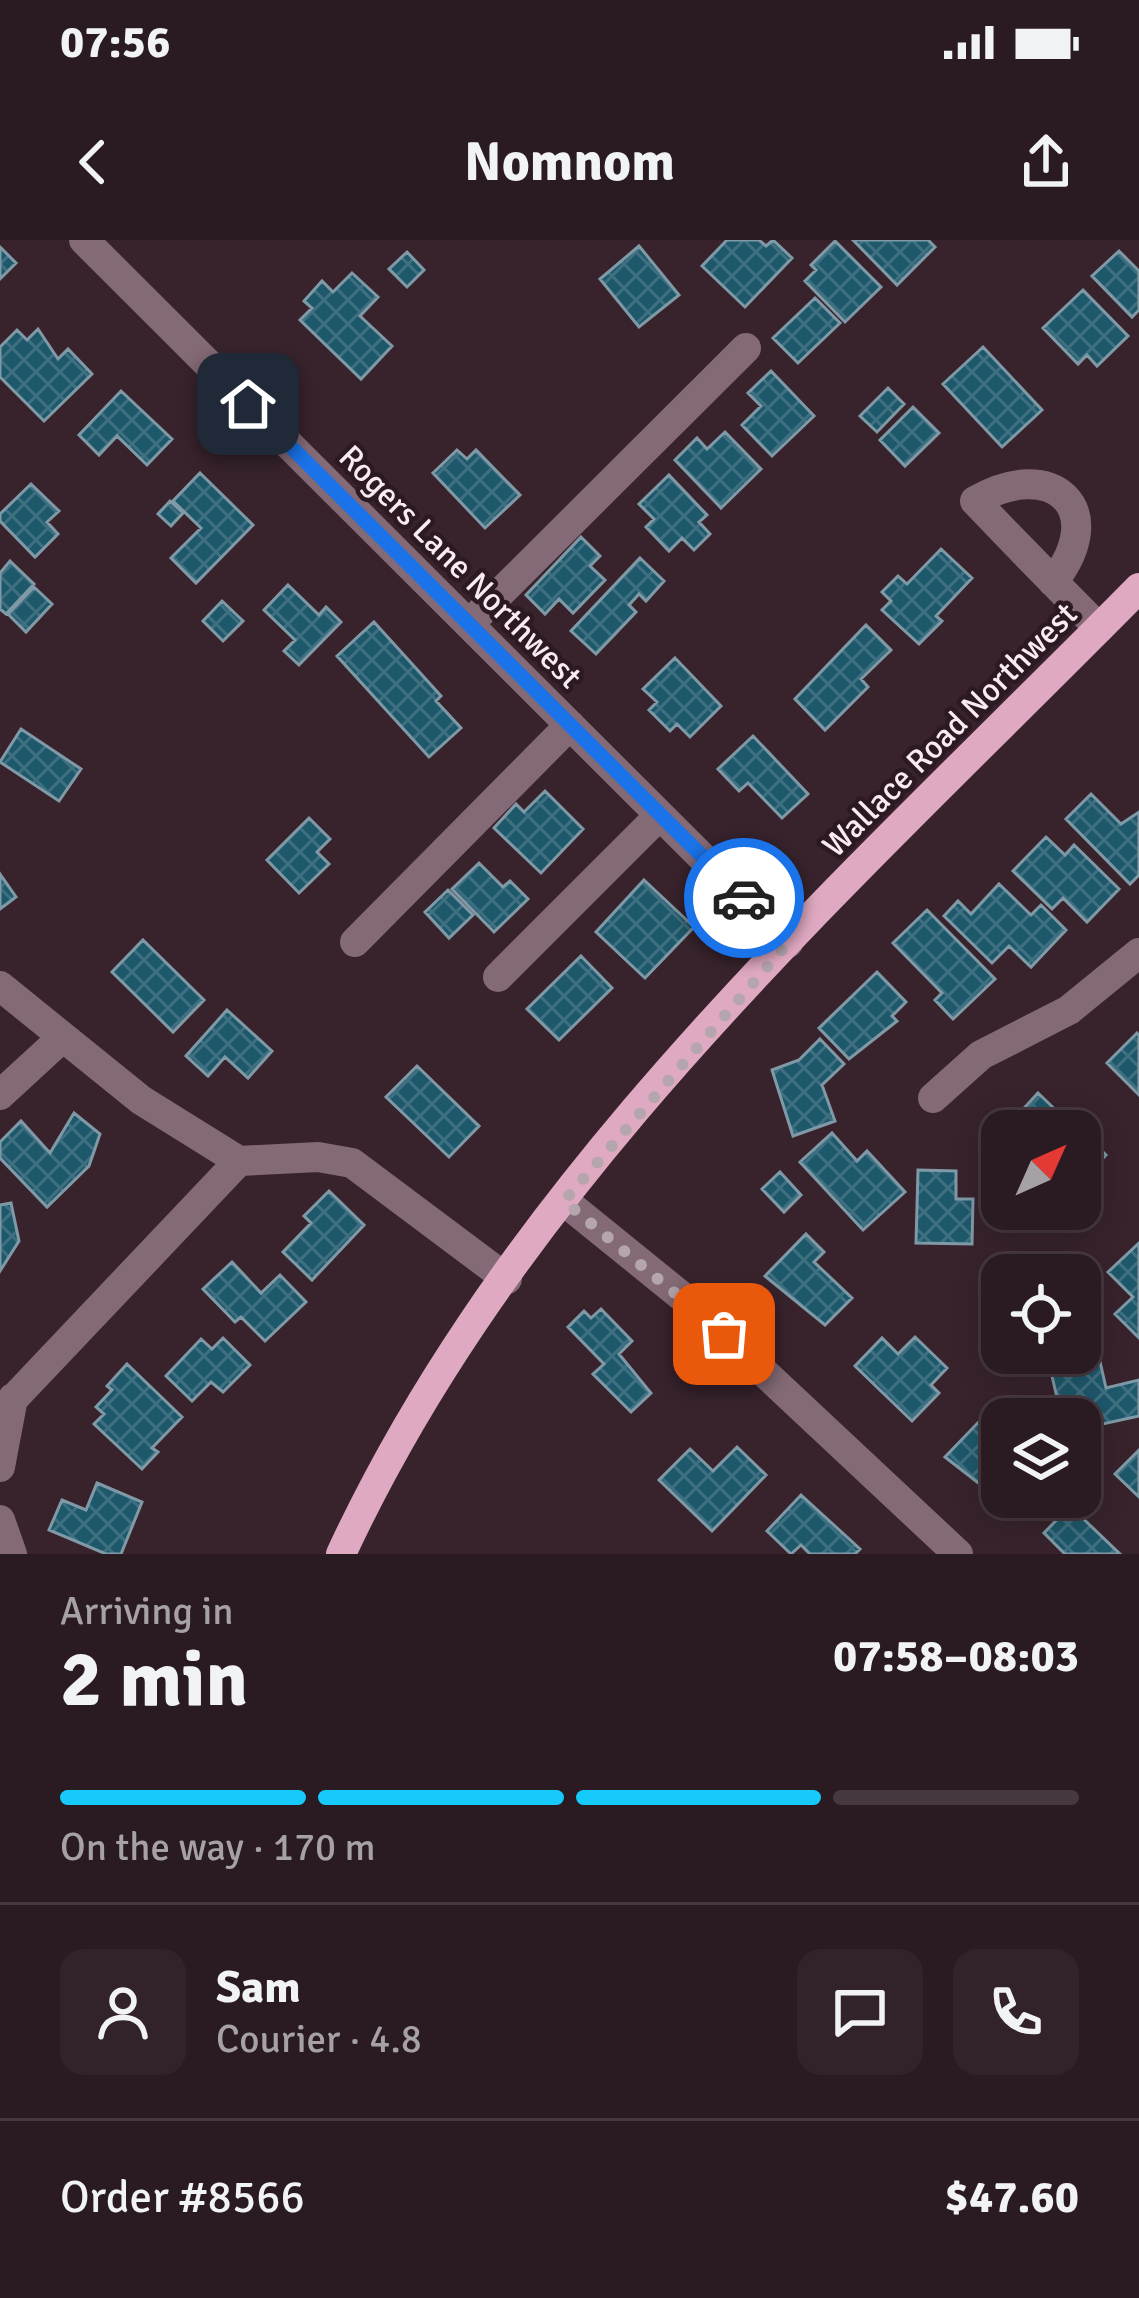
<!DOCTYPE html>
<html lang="en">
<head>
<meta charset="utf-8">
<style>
	body { margin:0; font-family:Signika,sans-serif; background:#32232a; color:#f1f3f6; height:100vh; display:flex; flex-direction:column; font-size:45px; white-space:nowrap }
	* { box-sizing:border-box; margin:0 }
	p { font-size:39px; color:#a5a1a5 }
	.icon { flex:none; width:66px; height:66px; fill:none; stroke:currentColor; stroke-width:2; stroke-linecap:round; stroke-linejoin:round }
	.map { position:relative; height:1314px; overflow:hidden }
	.drawer { display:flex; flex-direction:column; background:#2a1a22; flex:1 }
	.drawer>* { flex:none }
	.needle { width:78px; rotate:45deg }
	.buttons { position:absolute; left:981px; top:870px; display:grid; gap:24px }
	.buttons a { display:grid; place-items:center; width:120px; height:120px; border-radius:24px; background:#2a1a22; box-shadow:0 6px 30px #0003,0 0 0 3px #463840; font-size:60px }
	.pin { position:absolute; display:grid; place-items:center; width:102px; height:102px; color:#fff; margin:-51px; border-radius:24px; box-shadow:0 6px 18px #0006 }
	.courier { position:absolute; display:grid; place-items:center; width:120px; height:120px; margin:-60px; border:9px solid #1a73e8; border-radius:50%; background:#fff; color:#222; box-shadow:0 3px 15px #0007 }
	.overview em { font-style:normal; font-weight:800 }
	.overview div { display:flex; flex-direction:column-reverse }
	.overview { display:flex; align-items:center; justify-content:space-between; height:204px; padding:0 60px }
	h1 { font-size:78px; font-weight:800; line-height:90px }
	.bar { display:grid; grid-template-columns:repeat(4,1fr); gap:18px 12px; align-content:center; height:144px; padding:0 60px }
	.bar i { height:15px; border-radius:9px; background:#463840 }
	.bar .current { background:#16cafb }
	.bar p { grid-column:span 4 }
	.line { display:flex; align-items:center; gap:30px; padding:0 60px; border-top:3px solid #463840 }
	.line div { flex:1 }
	.round { display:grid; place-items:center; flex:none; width:126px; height:126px; border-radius:24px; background:#32232a }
	.status { display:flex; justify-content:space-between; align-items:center; height:84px; padding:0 60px; background:#2a1a22; direction:ltr }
	.status svg { height:33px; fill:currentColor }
	header { display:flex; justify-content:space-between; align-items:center; height:156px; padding:0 60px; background:#2a1a22; font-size:54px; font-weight:800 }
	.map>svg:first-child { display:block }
</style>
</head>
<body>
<div class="status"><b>07:56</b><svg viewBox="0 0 49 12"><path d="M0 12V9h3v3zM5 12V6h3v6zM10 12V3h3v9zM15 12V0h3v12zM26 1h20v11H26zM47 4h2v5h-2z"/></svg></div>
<header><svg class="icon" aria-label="back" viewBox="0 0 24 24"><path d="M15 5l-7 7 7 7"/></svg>Nomnom<svg class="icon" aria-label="share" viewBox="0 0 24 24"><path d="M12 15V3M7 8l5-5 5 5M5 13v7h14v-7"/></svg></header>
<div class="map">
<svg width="1139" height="1314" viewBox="0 0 1139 1314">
	<defs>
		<pattern id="building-cross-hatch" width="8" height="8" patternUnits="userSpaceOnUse" patternTransform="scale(3)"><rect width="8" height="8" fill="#1e586b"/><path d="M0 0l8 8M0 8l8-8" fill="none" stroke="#3f7081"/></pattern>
	</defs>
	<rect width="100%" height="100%" fill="#38232d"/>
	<path fill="url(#building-cross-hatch)" stroke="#7f9aa6" stroke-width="3" d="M727 0H759L766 6 773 0 792 18 745 67 702 26Z
		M853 0H928L935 7 897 45Z
		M835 1 881 47 845 82 805 41 816 30 811 25Z
		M639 6 679 55 639 87 600 39Z
		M0 7 16 23 0 39Z
		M1119 11 1139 31V70L1132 77 1092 36Z
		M407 12 424 30 407 47 389 29Z
		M352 33 378 57 360 76 392 106 361 139 300 80 312 68 304 61 322 41 333 52Z
		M1083 50 1128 96 1097 126 1087 115 1078 124 1043 88Z
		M815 58 840 83 798 123 773 98Z
		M38 89 58 119 68 109 92 134 44 181 0 137V107L17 90 27 100Z
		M983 107 1042 170 1002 207 943 144Z
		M771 131 814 176 772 216 742 185 761 166 748 153Z
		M888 148 904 164 877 192 860 176Z
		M121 151 172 199 147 225 117 196 99 215 79 195Z
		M913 167 939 193 905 226 880 200Z
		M725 192 761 229 721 268 675 220 697 198 707 209Z
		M457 210 467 219 476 210 520 255 485 288 433 233Z
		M200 233 253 285 196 343 171 318 201 288 173 261Z
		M669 235 707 275 699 282 710 294 694 310 682 298 669 311 646 287 654 279 639 264Z
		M31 244 59 271 47 282 58 294 35 317 0 281V274Z
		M170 261 183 273 171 286 158 274Z
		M581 297 600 316 590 326 605 340 573 373 559 359 545 374 526 355Z
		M941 309 972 338 936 376 942 381 919 404 882 370 891 361 882 352 898 336 907 344Z
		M640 318 664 341 646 361 639 354 629 365 636 372 596 414 571 391Z
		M10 321 34 344 6 374 0 369V333Z
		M288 345 319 375 326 367 341 382 299 425 284 411 295 400 264 370Z
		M34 347 52 364 26 392 8 374Z
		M222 361 243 381 223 401 203 381Z
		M374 382 441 456 436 461 461 488 429 517 337 416Z
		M866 385 891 410 861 439 868 447 825 490 795 459Z
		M675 418 721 466 690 497 677 484 670 491 649 470 657 462 643 449Z
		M21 489 81 529 59 561 0 522Z
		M753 496 808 554 782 578 748 543 739 551 718 529Z
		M545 551 583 589 541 633 494 588 516 564 524 572Z
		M1091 554 1121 584 1139 572V635L1130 644 1066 579Z
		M309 578 330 599 317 612 329 624 299 653 267 620Z
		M1046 597 1065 615 1074 605 1119 649 1087 682 1063 658 1052 669 1013 631Z
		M479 623 503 647 510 641 528 659 494 692 452 649Z
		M0 634 16 657 0 669Z
		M644 640 694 687 645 738 596 692Z
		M999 644 1031 675 1041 665 1066 690 1031 727 1009 706 992 723 944 676 958 661 971 674Z
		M448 650 473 675 449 698 425 672Z
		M927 670 995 739 953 779 935 760 942 753 893 703Z
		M143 700 204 760 173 792 112 732Z
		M581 716 612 748 559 800 527 769Z
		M877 732 906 762 892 776 897 781 849 819 819 788Z
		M227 770 272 811 248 838 225 817 208 836 186 816Z
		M1137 793 1139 796V855L1107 823Z
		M820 799 844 824 822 845 835 881 793 896 772 830 799 820Z
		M417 826 479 886 449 917 386 857Z
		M1038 853 1064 878 1052 891H1029L1015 878Z
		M74 873 100 894 89 926 47 967 0 918V902L21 881 50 913Z
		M1071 880 1106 915 1080 942V891H1060Z
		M832 893 857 921 867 911 905 952 863 990 800 922Z
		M918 930 956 931V959H973L972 1004 916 1003Z
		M780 932 801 955 784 972 762 949Z
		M329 951 364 985 312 1040 283 1012 311 983 304 976Z
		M11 963 19 1001 0 1031V965Z
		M806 994 824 1012 814 1022 852 1058 825 1085 765 1036Z
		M1139 1003V1098L1115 1074 1133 1057 1108 1032Z
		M232 1022 261 1053 280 1035 306 1062 265 1101 241 1077 235 1082 203 1049Z
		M601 1069 632 1101 619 1114 651 1153 631 1172 593 1134 604 1124 568 1087 584 1071 591 1078Z
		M915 1097 947 1128 931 1145 939 1153 912 1181 855 1126 882 1098 898 1114Z
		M223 1098 250 1125 223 1152 211 1142 192 1161 166 1136 201 1099 212 1109Z
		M1097 1108 1106 1148 1139 1140V1176L1080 1189V1179H1062L1048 1119Z
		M127 1124 182 1177 152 1208 158 1212 142 1229 94 1184 104 1174 96 1167 112 1150 107 1146Z
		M994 1166 1008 1179H1002V1257H1009L1004 1263 945 1217Z
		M737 1207 766 1235 712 1291 659 1240 690 1209 713 1231Z
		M1139 1210V1257L1115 1234Z
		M97 1243 142 1262 121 1314H106L49 1290 62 1260 86 1270Z
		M801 1255 860 1309 855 1314H810L801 1305 791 1314 767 1291Z
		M1070 1266 1120 1314H1065L1044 1293Z"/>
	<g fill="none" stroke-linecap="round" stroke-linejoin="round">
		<path stroke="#846a76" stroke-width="30" d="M84 0 788 703
			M1053 342C1111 268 1051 216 975 261 1016 304 1057 346 1099 388
			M469 384 746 108
			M355 702 570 485
			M498 737 660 575
			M0 746 141 860 239 921
			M0 855 63 797
			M933 858 981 815 1069 770 1139 713
			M564 961 690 1063 958 1314
			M0 1173 239 921 318 917 352 923 507 1039
			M0 1227 13 1158
			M0 1280 12 1314"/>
		<path stroke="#e0a9c2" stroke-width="30" d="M341 1314C518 933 849 642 1139 348"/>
	</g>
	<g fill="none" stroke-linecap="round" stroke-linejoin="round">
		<path stroke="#b5a5ac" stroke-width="12" stroke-dasharray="0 21.6" d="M724 1094 564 961 788 703 744 658"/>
		<path stroke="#1a73e8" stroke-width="15" d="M248 164 744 658"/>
	</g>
	<g text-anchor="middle" stroke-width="9" stroke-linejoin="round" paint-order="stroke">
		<g font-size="33" fill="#f9ebf1" stroke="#2d1923">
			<text transform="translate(461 326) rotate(45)" y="12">Rogers Lane Northwest</text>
			<text transform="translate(949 489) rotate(-45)" y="12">Wallace Road Northwest</text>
		</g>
	</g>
</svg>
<div class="buttons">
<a><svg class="needle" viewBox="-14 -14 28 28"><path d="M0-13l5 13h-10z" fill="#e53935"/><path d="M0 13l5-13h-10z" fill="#a5a1a5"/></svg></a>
<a><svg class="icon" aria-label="locate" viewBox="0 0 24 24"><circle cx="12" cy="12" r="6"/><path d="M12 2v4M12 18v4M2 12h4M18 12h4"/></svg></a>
<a><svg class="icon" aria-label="layers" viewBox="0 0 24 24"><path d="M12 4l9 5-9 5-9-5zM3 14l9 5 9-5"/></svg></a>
</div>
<div class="pin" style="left:724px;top:1094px;background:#ea580c"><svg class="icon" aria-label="bag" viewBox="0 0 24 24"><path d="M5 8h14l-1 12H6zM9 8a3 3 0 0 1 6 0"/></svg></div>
<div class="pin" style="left:248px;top:164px;background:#1f2937"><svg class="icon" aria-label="home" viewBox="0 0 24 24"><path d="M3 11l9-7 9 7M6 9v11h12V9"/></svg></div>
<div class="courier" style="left:744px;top:658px"><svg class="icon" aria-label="car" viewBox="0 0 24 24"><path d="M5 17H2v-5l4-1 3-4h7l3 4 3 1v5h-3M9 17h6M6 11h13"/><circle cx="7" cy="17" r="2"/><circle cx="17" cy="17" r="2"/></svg></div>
</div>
<section class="drawer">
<div class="overview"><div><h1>2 min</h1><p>Arriving in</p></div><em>07:58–08:03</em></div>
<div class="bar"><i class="current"></i><i class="current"></i><i class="current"></i><i></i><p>On the way · 170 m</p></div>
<div class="line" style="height:216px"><a class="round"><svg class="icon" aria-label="person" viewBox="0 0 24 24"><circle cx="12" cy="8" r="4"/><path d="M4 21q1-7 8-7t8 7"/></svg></a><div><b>Sam</b><p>Courier · 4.8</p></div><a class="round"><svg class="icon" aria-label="chat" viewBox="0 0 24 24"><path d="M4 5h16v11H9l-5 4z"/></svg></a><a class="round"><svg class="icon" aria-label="phone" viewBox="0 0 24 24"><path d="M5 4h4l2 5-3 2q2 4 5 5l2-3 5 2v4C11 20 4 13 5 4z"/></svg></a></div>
<div class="line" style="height:156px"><div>Order #8566</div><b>$47.60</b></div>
</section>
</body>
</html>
